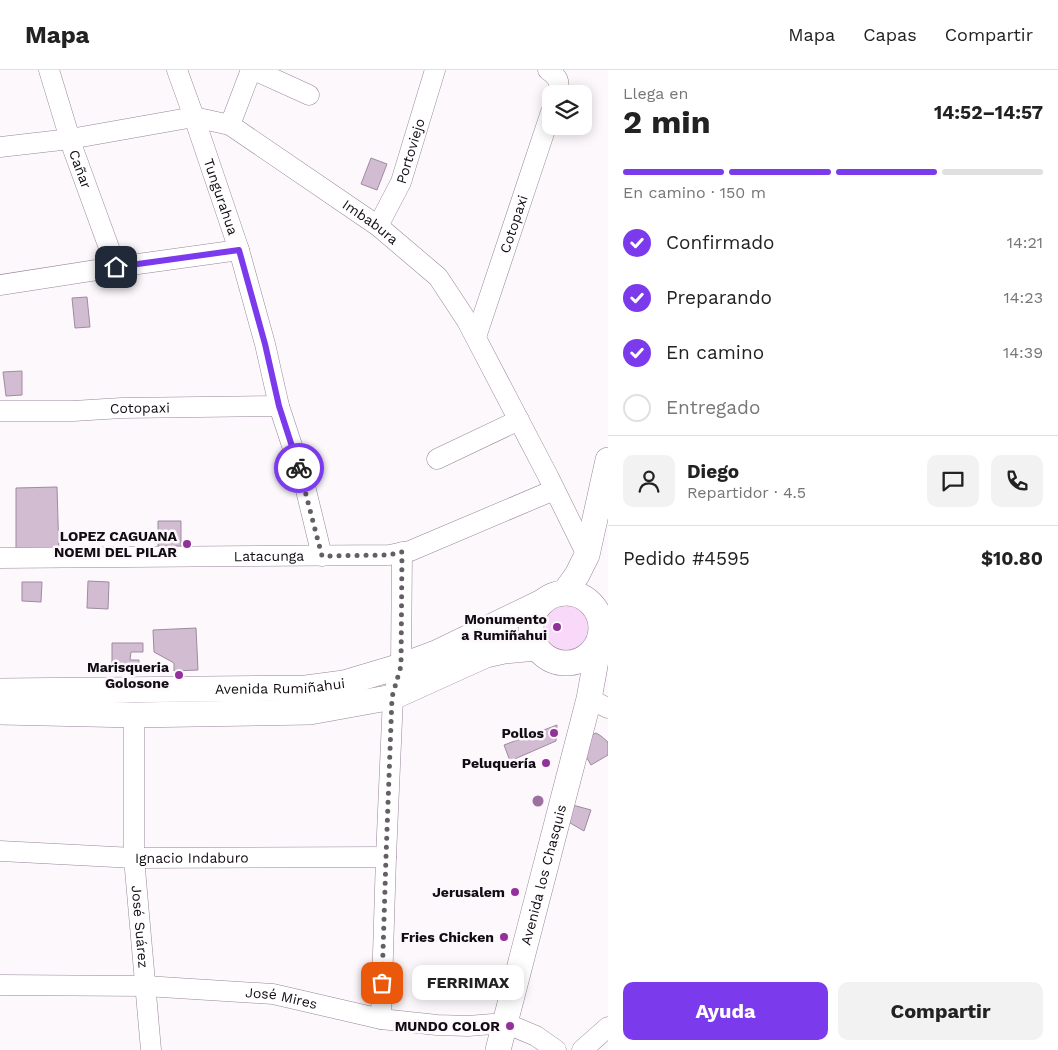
<!DOCTYPE html>
<html lang="es">
<head>
<meta charset="utf-8">
<style>
	body { margin:0; font-family:"Work Sans",sans-serif; background:#f2f2f2; color:#222; height:100vh; display:flex; flex-direction:column; font-size:19px; white-space:nowrap }
	* { box-sizing:border-box; margin:0 }
	p { font-size:16px; color:#767676 }
	.icon { flex:none; width:28px; height:28px; fill:none; stroke:currentColor; stroke-width:2; stroke-linecap:round; stroke-linejoin:round }
	.map { position:relative; flex:1; overflow:hidden }
	.panel { display:flex; flex-direction:column; background:#fff; width:450px }
	.panel>* { flex:none }
	.fabs { position:absolute; left:542px; top:15px; display:grid; gap:10px }
	.fabs a { display:grid; place-items:center; width:50px; height:50px; border-radius:10px; background:#fff; box-shadow:0 2px 12px #0003; font-size:25px }
	.pin { position:absolute; display:grid; place-items:center; width:42px; height:42px; color:#fff; margin:-21px; border-radius:10px; box-shadow:0 2px 8px #0006 }
	.courier { position:absolute; display:grid; place-items:center; width:50px; height:50px; margin:-25px; border:4px solid #7c3aed; border-radius:50%; background:#fff; color:#222; box-shadow:0 1px 6px #0007 }
	.bubble { position:absolute; height:35px; border-radius:10px; background:#fff; box-shadow:0 2px 12px #0003; font-size:16px; font-weight:700; line-height:35px; text-align:center }
	.headline em { font-style:normal; font-weight:700 }
	.headline div { display:flex; flex-direction:column-reverse }
	.headline { display:flex; align-items:center; justify-content:space-between; height:85px; padding:0 15px }
	h1 { font-size:32px; font-weight:700; line-height:38px }
	.bar { display:grid; grid-template-columns:repeat(4,1fr); gap:8px 5px; align-content:center; height:60px; padding:0 15px }
	.bar i { height:6px; border-radius:4px; background:#e0e0e0 }
	.bar .current { background:#7c3aed }
	.bar p { grid-column:span 4 }
	.line { display:flex; align-items:center; gap:12px; padding:0 15px; border-top:1px solid #e0e0e0 }
	.line div { flex:1 }
	.round { display:grid; place-items:center; flex:none; width:52px; height:52px; border-radius:10px; background:#f2f2f2 }
	ol { padding:0 15px; list-style:none }
	li { display:flex; align-items:center; gap:15px; height:55px }
	li p { margin-inline-start:auto }
	li .icon { padding:5px; border-radius:50%; background:#7c3aed; color:#fff; stroke-width:4 }
	li:last-child { color:#767676 }
	li i { width:28px; height:28px; border:2px solid #e0e0e0; border-radius:50% }
	.cta { display:flex; gap:10px; margin-top:auto; padding:10px 15px }
	.cta a { flex:1; height:58px; border-radius:10px; background:#7c3aed; color:#fff; font-size:20px; font-weight:700; line-height:58px; text-align:center }
	.cta a+a { background:#f2f2f2; color:#222 }
	header { display:flex; align-items:center; gap:30px; box-sizing:border-box; height:70px; padding:0 25px; background:#fff; border-bottom:1px solid #e0e0e0 }
	header strong { font-size:24px }
	nav { display:flex; gap:28px; margin-inline-start:auto; font-size:18px }
	main { display:flex; flex:1; min-height:0 }
	.map>svg:first-child { display:block }
</style>
</head>
<body>
<header>
<strong>Mapa</strong>
<nav><a>Mapa</a><a>Capas</a><a>Compartir</a></nav>
</header>
<main>
<div class="map">
<svg width="608" height="980" viewBox="0 0 608 980">
	<rect width="100%" height="100%" fill="#fcf8fc"/>
	<path fill="#f8d9f9" d="M564 527C568 528 572 528 576 529 591 535 600 551 594 566 591 574 585 580 580 586 571 587 561 589 552 586 539 581 533 564 535 552 536 548 538 544 540 540Z"/>
	<path fill="#d1bcd2" stroke="#9f8ba0" d="M371 88 387 94 377 120 361 114Z
		M87 227 90 257 75 258 72 228Z
		M22 301V325L6 326 3 302Z
		M57 417 59 484 16 485V418Z
		M158 451H181V476H158Z
		M88 511 109 512 108 539 87 538Z
		M22 512H42L41 532 22 531Z
		M196 558 198 600 174 601V593L154 582 153 560Z
		M112 573H143V582H131L130 590H139V600H112Z
		M557 655 556 671 510 691 504 675Z
		M596 663 601 666 608 672V685L591 695 584 683 589 666Z
		M569 734 591 740 584 761 565 750Z"/>
	<g fill="none" stroke-linecap="round" stroke-linejoin="round">
		<defs>
			<g id="minor">
				<path id="s1" d="M49 0 73 79 116 197"/>
				<path id="s2" d="M177 0 194 47 239 180 265 274 279 336 304 412 322 486"/>
				<path d="M254 0 309 25"/>
				<path d="M548 0C558 7 561 12 557 24"/>
				<path d="M230 55 251 0"/>
				<path id="s3" d="M0 77 70 69 194 47 230 55 378 156 438 207 467 251 548 406 587 485"/>
				<path id="s4" d="M378 156 401 112 435 0"/>
				<path d="M0 215 116 197 239 180"/>
				<path id="s5" d="M476 267 551 42"/>
				<path id="s6" d="M0 341H73L122 338 279 336"/>
				<path d="M437 389 519 350"/>
				<path id="s7" d="M0 488 389 485 410 481 554 420"/>
				<path d="M589 629 608 638"/>
				<path id="s8" d="M134 645V788L151 980"/>
				<path id="s9" d="M0 781 134 788 386 787"/>
				<path id="s10" d="M0 915 145 916 273 924 381 949 437 955 468 956 505 953 536 966 556 980"/>
				<path d="M381 949 386 787 393 627 401 596 402 482"/>
				<path d="M582 980 608 957"/>
			</g>
			<g id="major">
				<circle cx="566" cy="558" r="35"/>
				<path d="M564 523 577 505 587 485 608 390"/>
				<path id="s11" d="M0 621 306 618 344 613 401 596 436 583 544 531"/>
				<path d="M0 642 134 645 310 642 393 627 486 585 504 581 536 578"/>
				<path id="s12" d="M498 980 589 629 600 568"/>
			</g>
		</defs>
		<use href="#minor" stroke="#99859a" stroke-width="21"/>
		<use href="#major" stroke="#99859a" stroke-width="26"/>
		<use href="#minor" stroke="#fff" stroke-width="20"/>
		<use href="#major" stroke="#fff" stroke-width="25"/>
	</g>
	<circle fill="#9c709f" cx="538" cy="731" r="5.5"/>
	<g fill="none" stroke-linecap="round" stroke-linejoin="round">
		<path stroke="#645e65" stroke-width="5" stroke-dasharray="0 9" d="M299 398 322 486 389 485 402 482 401 596 392 627 386 787 382 913"/>
		<path stroke="#7c3aed" stroke-width="6" d="M116 197 239 180 265 274 279 336 299 398"/>
	</g>
	<g fill="#913199" stroke="#fcf8fc" stroke-width="2">
		<circle cx="187" cy="474" r="5"/>
		<circle cx="557" cy="557" r="5"/>
		<circle cx="179" cy="605" r="5"/>
		<circle cx="554" cy="663" r="5"/>
		<circle cx="546" cy="693" r="5"/>
		<circle cx="515" cy="822" r="5"/>
		<circle cx="504" cy="867" r="5"/>
		<circle cx="510" cy="956" r="5"/>
	</g>
	<g text-anchor="middle" stroke-width="5" stroke-linejoin="round" paint-order="stroke">
		<g font-size="14" fill="#120b13" stroke="#fcf8fc">
			<text dy="5" stroke="none"><textPath href="#s4" startOffset="82">Portoviejo</textPath></text>
			<text dy="5" stroke="none"><textPath href="#s1" startOffset="104">Cañar</textPath></text>
			<text dy="5" stroke="none"><textPath href="#s2" startOffset="134">Tungurahua</textPath></text>
			<text dy="5" stroke="none"><textPath href="#s3" startOffset="404">Imbabura</textPath></text>
			<text dy="5" stroke="none"><textPath href="#s5" startOffset="119">Cotopaxi</textPath></text>
			<text dy="5" stroke="none"><textPath href="#s6" startOffset="140">Cotopaxi</textPath></text>
			<text dy="5" stroke="none"><textPath href="#s7" startOffset="269">Latacunga</textPath></text>
			<text dy="5" stroke="none"><textPath href="#s11" startOffset="280">Avenida Rumiñahui</textPath></text>
			<text dy="5" stroke="none"><textPath href="#s9" startOffset="192">Ignacio Indaburo</textPath></text>
			<text dy="5" stroke="none"><textPath href="#s12" startOffset="181">Avenida los Chasquis</textPath></text>
			<text dy="5" stroke="none"><textPath href="#s8" startOffset="212">José Suárez</textPath></text>
			<text dy="5" stroke="none"><textPath href="#s10" startOffset="282">José Mires</textPath></text>
		</g>
		<g font-size="14" font-weight="bold" fill="#120b13" stroke="#fcf8fc" text-anchor="end">
			<text x="177" y="471">LOPEZ CAGUANA<tspan x="177" dy="16">NOEMI DEL PILAR</tspan></text>
			<text x="547" y="554">Monumento<tspan x="547" dy="16">a Rumiñahui</tspan></text>
			<text x="169" y="602">Marisqueria<tspan x="169" dy="16">Golosone</tspan></text>
			<text x="544" y="668">Pollos</text>
			<text x="536" y="698">Peluquería</text>
			<text x="505" y="827">Jerusalem</text>
			<text x="494" y="872">Fries Chicken</text>
			<text x="500" y="961">MUNDO COLOR</text>
		</g>
	</g>
</svg>
<div class="fabs">
<a><svg class="icon" aria-label="layers" viewBox="0 0 24 24"><path d="M12 4l9 5-9 5-9-5zM3 14l9 5 9-5"/></svg></a>
</div>
<div class="pin" style="left:382px;top:913px;background:#ea580c"><svg class="icon" aria-label="bag" viewBox="0 0 24 24"><path d="M5 8h14l-1 12H6zM9 8a3 3 0 0 1 6 0"/></svg></div>
<div class="pin" style="left:116px;top:197px;background:#1f2937"><svg class="icon" aria-label="home" viewBox="0 0 24 24"><path d="M3 11l9-7 9 7M6 9v11h12V9"/></svg></div>
<div class="courier" style="left:299px;top:398px"><svg class="icon" aria-label="bike" viewBox="0 0 24 24"><circle cx="6" cy="16" r="4"/><circle cx="18" cy="16" r="4"/><path d="M6 16l4-8h5l3 8M10 8l3 8H6M13 5h3"/></svg></div>
<div class="bubble" style="left:412px;top:895px;width:112px">FERRIMAX</div>
</div>
<section class="panel">
<div class="headline"><div><h1>2 min</h1><p>Llega en</p></div><em>14:52–14:57</em></div>
<div class="bar"><i class="current"></i><i class="current"></i><i class="current"></i><i></i><p>En camino · 150 m</p></div>
<ol>
<li><svg class="icon" aria-label="check" viewBox="0 0 24 24"><path d="M5 12l5 5 9-10"/></svg>Confirmado<p>14:21</p></li>
<li><svg class="icon" aria-label="check" viewBox="0 0 24 24"><path d="M5 12l5 5 9-10"/></svg>Preparando<p>14:23</p></li>
<li><svg class="icon" aria-label="check" viewBox="0 0 24 24"><path d="M5 12l5 5 9-10"/></svg>En camino<p>14:39</p></li>
<li><i></i>Entregado</li>
</ol>
<div class="line" style="height:90px"><a class="round"><svg class="icon" aria-label="person" viewBox="0 0 24 24"><circle cx="12" cy="8" r="4"/><path d="M4 21q1-7 8-7t8 7"/></svg></a><div><b>Diego</b><p>Repartidor · 4.5</p></div><a class="round"><svg class="icon" aria-label="chat" viewBox="0 0 24 24"><path d="M4 5h16v11H9l-5 4z"/></svg></a><a class="round"><svg class="icon" aria-label="phone" viewBox="0 0 24 24"><path d="M5 4h4l2 5-3 2q2 4 5 5l2-3 5 2v4C11 20 4 13 5 4z"/></svg></a></div>
<div class="line" style="height:65px"><div>Pedido #4595</div><b>$10.80</b></div>
<div class="cta"><a>Ayuda</a><a>Compartir</a></div>
</section>
</main>
</body>
</html>
